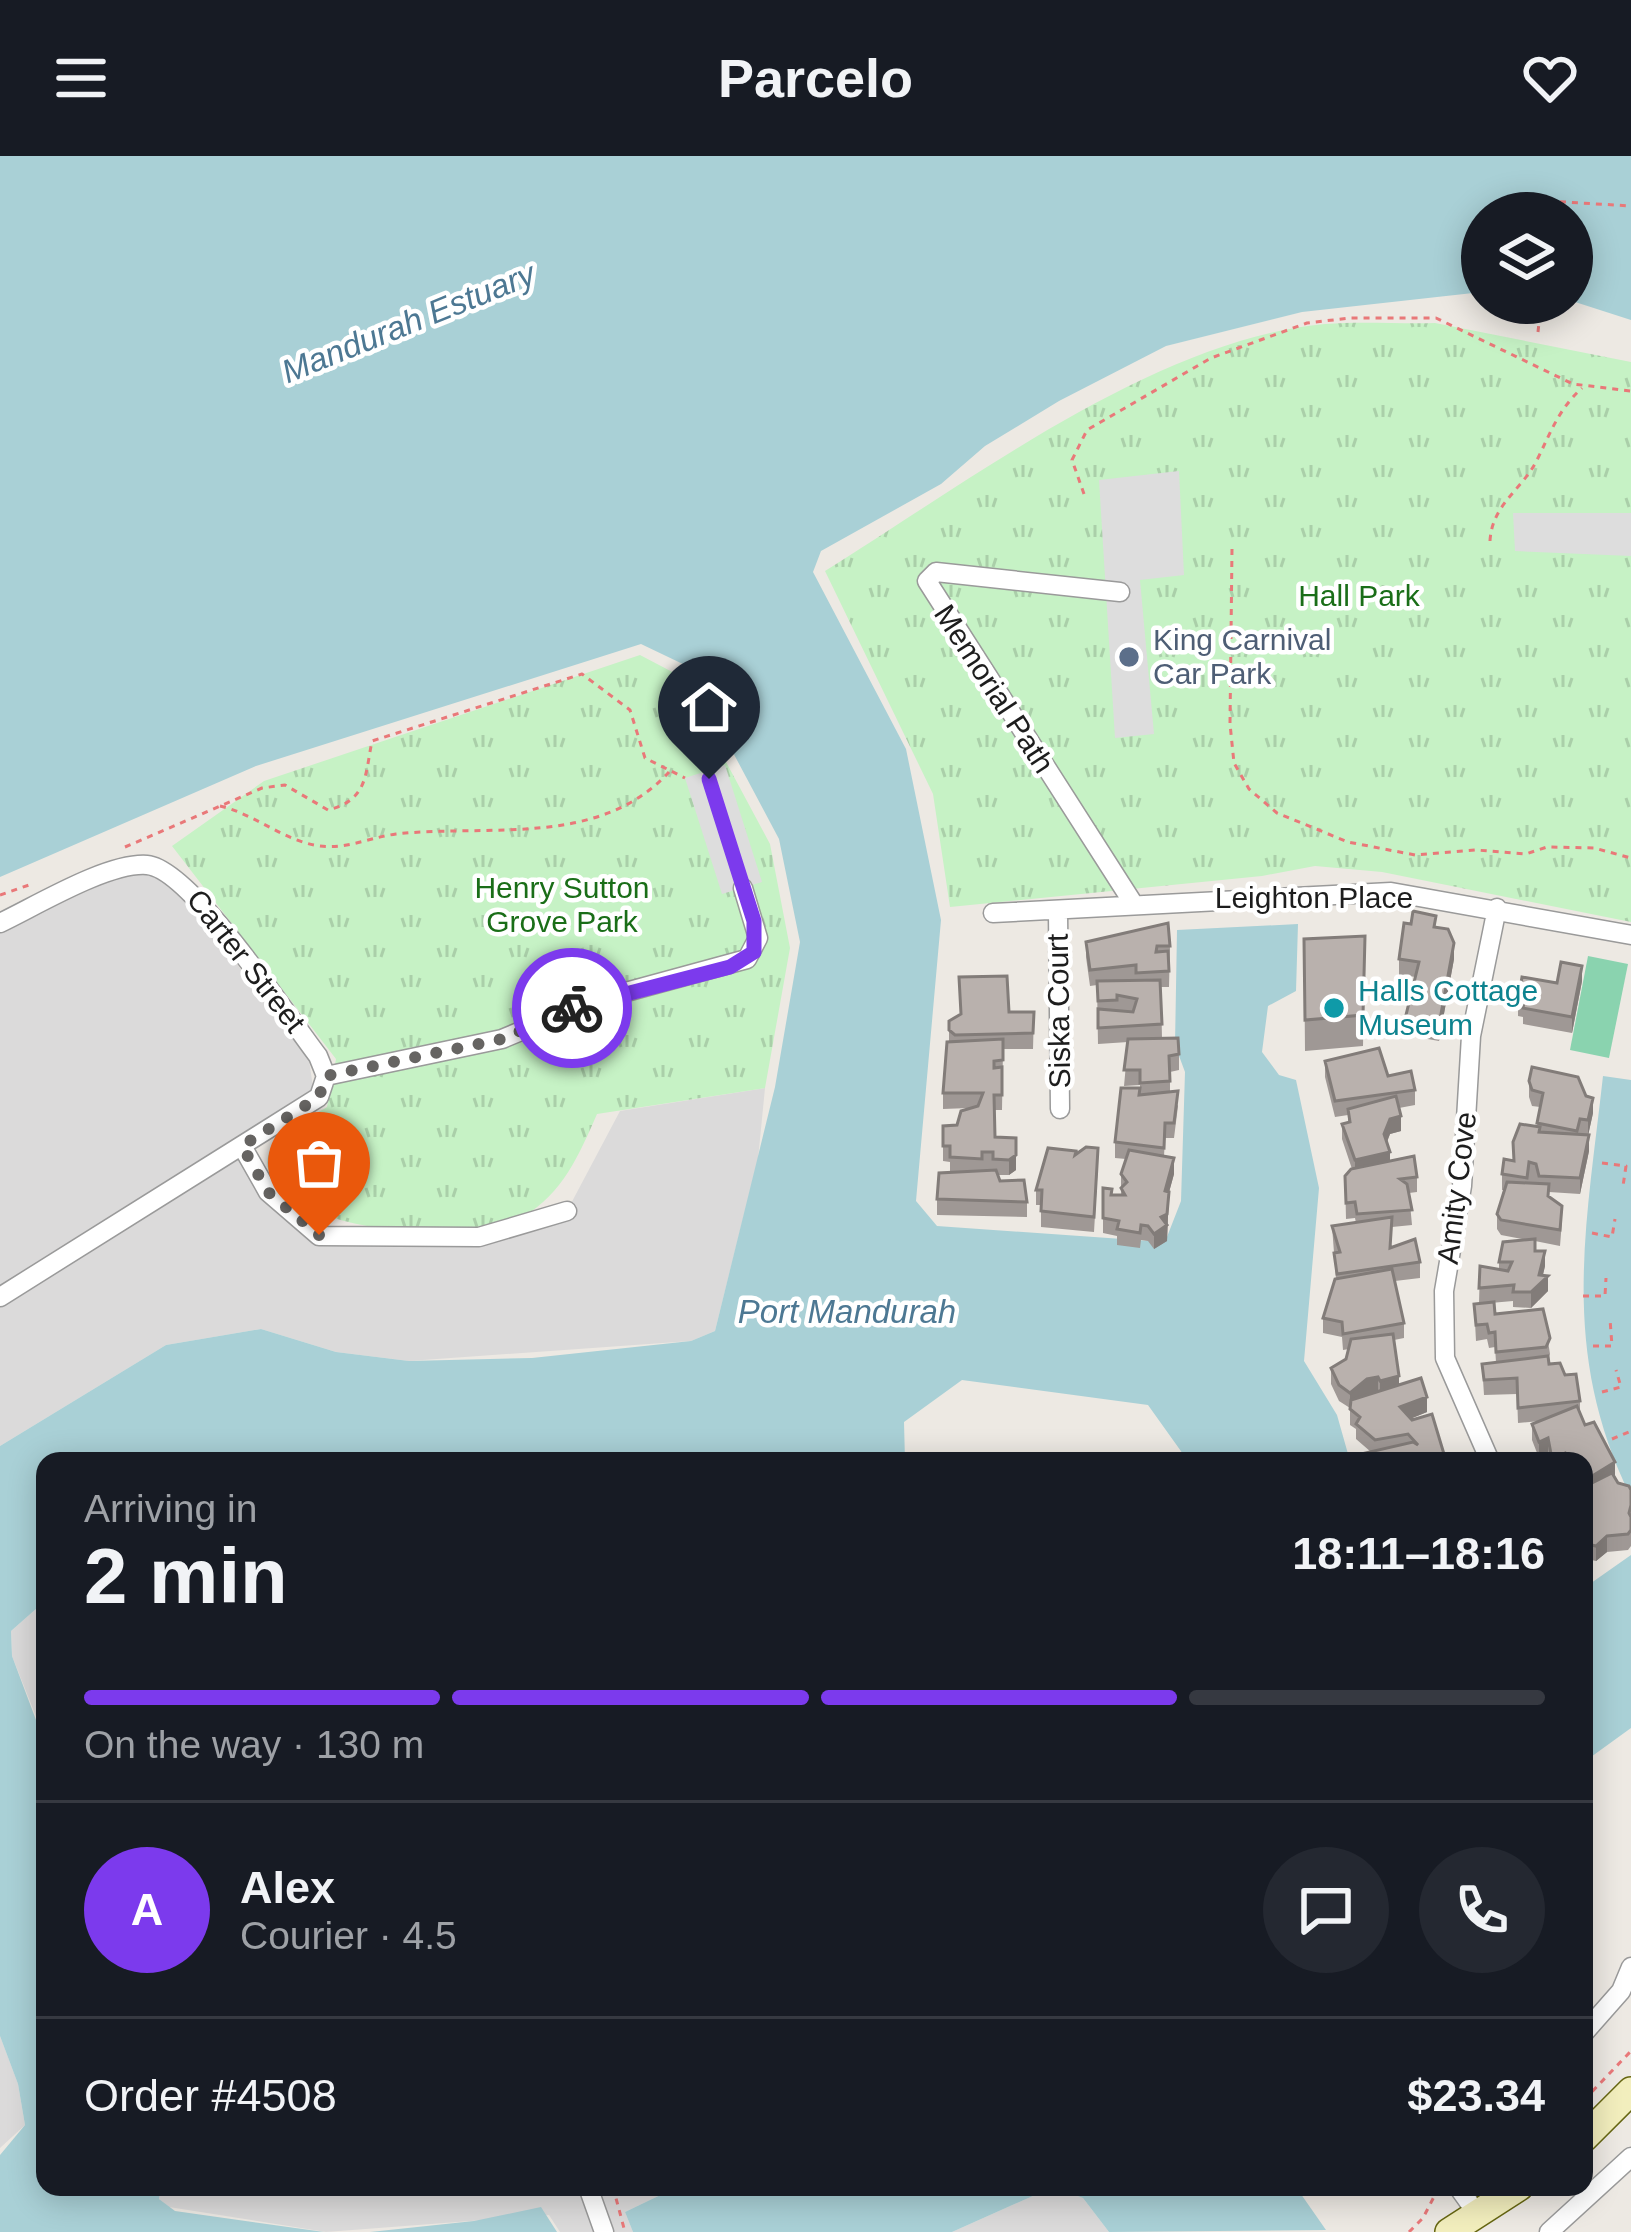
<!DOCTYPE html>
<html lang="en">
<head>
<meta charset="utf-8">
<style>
	body { margin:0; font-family:Arial,sans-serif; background:#242831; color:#f1f3f6; height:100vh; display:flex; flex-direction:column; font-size:45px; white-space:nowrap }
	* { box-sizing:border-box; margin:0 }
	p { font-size:39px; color:#9ea1a6 }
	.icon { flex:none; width:66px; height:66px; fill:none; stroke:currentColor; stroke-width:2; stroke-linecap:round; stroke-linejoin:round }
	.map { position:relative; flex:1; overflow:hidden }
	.details { position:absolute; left:36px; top:1296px; width:1557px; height:744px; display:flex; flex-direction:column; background:#171b24; border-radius:24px; box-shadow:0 6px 30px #0003 }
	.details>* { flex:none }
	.buttons { position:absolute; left:1461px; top:36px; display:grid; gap:24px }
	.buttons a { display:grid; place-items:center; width:132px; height:132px; border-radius:50%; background:#171b24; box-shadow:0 6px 30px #0003; font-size:60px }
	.pin { position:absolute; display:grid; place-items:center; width:102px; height:102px; color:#fff; margin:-123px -51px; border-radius:50% 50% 50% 0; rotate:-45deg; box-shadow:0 0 12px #0007 }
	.pin .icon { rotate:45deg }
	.courier { position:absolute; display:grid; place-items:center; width:120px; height:120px; margin:-60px; border:9px solid #7c3aed; border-radius:50%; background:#fff; color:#222; box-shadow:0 3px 15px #0007 }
	.summary em { font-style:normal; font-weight:700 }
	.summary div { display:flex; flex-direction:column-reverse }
	.summary { display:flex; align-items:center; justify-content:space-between; height:204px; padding:0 48px }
	h1 { font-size:78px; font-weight:700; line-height:90px }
	.bar { display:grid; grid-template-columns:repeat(4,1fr); gap:18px 12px; align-content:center; height:144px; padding:0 48px }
	.bar i { height:15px; border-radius:9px; background:#363941 }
	.bar .active { background:#7c3aed }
	.bar p { grid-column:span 4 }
	.line { display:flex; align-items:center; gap:30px; padding:0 48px; border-top:3px solid #363941 }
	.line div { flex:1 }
	.round { display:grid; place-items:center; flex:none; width:126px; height:126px; border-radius:63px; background:#242831 }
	header { display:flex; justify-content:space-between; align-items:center; height:156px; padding:0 48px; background:#171b24; font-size:54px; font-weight:700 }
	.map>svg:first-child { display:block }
</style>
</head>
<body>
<header><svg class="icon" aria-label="menu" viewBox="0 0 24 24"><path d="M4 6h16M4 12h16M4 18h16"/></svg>Parcelo<svg class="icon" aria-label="heart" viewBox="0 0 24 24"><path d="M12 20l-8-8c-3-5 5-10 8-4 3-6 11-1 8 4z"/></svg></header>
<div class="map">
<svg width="1631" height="2076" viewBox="0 0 1631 2076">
	<defs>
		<pattern id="park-tufts" width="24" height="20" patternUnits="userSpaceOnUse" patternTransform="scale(3)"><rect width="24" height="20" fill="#c6f2c5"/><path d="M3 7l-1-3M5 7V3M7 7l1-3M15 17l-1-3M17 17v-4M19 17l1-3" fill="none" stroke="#aacfa9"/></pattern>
	</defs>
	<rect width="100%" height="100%" fill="#ede9e3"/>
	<path fill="#dbdada" d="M143 715 179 731 309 904 313 931 302 944 231 987 300 1073 479 1081 567 1055 620 955 765 932 758 1003 715 1175 691 1185 409 1205 336 1196 261 1173 166 1189 0 1290V775L120 720Z
		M45 1445V1583L12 1500 11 1475Z
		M0 1880 18 1928 25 1969 0 1992Z
		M161 2031H677L625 2056 633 2076H560L549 2059 326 2076 169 2051 159 2043Z
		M1053 2031 1083 2042 1109 2076H952Z"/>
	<path fill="url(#park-tufts)" d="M1435 167 1631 206V766L1382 716 1315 710 1262 720 950 751 933 638 825 415C967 327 1156 183 1325 168 1361 165 1399 168 1435 167Z
		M640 499 680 520 770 688 790 792 765 932 597 958C579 999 563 1037 523 1061 474 1091 300 1077 271 1022 266 1011 266 998 274 987 285 972 311 961 327 951L336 903 172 690 264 625Z"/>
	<path fill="#8ad3af" d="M1588 800 1628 808 1609 902 1570 894Z"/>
	<path fill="#ddd" d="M1179 315 1184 419 1140 424 1154 578 1115 582 1099 324Z
		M1513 357H1631V400L1515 395Z
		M725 609 762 726 722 738 685 622Z"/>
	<path fill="#a9d0d6" d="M0 0H1631V164L1572 145V57H1482V136L1302 156 1166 190 1059 245 985 290 941 328 821 395 813 416 906 593 941 764 916 1045 937 1070 1165 1086 1181 1045 1185 916 1175 889 1177 774 1298 768 1296 835 1268 850 1262 896 1279 919 1296 924 1319 1032 1304 1205 1337 1259 1350 1305H1188L1148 1249 962 1224 904 1266 905 1305H45V1445L11 1475 12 1500 45 1588V2031H161L159 2043 175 2055 324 2076H0V1999L25 1969 18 1928 0 1880V1290L166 1189 261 1173 336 1196 409 1205 532 1202 691 1185 715 1175 775 931 800 786 779 683 687 510 641 488 256 610 0 721Z
		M1603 920 1631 924V1341C1559 1195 1586 1074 1603 920Z
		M1631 1399V1572L1584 1606V1432Z
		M677 2031H1053L952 2076H633L625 2056Z
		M1054 2031H1296L1326 2074 1109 2076 1083 2042Z
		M541 2051 557 2076H370L474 2065Z"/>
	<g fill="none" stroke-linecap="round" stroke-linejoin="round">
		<defs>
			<path id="lane" d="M709 623 743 732"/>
			<path id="street" d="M1120 436 936 416 927 425 1133 747
				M1058 756 1060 953
				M993 757 1391 736 1631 779
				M0 767C36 750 108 706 147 709 190 712 288 861 318 900L326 920
				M326 920 502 883 593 845 747 803 758 782 743 732
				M242 990 268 1036 319 1080 479 1081 567 1055
				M0 1141 319 941 326 920
				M1490 1305 1445 1202 1444 1135 1462 1030 1471 880 1497 752
				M1584 1877 1621 1835 1631 1811
				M588 2031 604 2076
				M1458 2031 1478 2059
				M1549 2076 1631 2001"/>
			<path id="secondary" d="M1584 1982 1631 1935
				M1449 2076 1519 2031"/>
		</defs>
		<use href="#lane" stroke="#9a9a9a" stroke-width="12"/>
		<use href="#street" stroke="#9a9a9a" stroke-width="21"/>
		<use href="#secondary" stroke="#661" stroke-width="30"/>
		<path stroke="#e97879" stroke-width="3" stroke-dasharray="6 6" stroke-linecap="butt" d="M1547 57 1548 45 1631 50
			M1538 176 1541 147
			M1084 338 1072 304 1087 274 1211 202 1307 167 1350 162H1436L1573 228 1631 235
			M1490 385C1492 348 1522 334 1537 304 1551 276 1558 254 1582 232
			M1232 393 1230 568 1234 607 1249 633 1277 657 1348 686 1415 699 1476 694 1526 698 1547 691 1594 692 1631 702
			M220 650C254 658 280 682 314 689 344 695 367 682 396 678 489 668 599 692 669 616
			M125 691 262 632 285 629 328 654C368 644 365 619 372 585L582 518 630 554 645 602 685 622
			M0 739 32 728
			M1602 1007 1626 1010 1623 1030
			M1592 1077 1612 1081 1615 1063
			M1583 1140H1605L1606 1122
			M1593 1190H1612L1610 1163
			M1602 1236 1621 1231 1616 1214
			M1612 1283 1631 1275
			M1584 1944 1631 1895
			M613 2031 625 2076
			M1409 2076 1423 2062 1438 2033"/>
		<use href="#lane" stroke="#fff" stroke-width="9"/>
		<use href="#street" stroke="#fff" stroke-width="18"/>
		<use href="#secondary" stroke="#f2eebd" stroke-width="27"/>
	</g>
	<path fill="#9f9895" d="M1436 771 1454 803 1439 885 1405 879V863L1416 821 1399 819V803Z
		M1365 780 1363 890 1305 895 1304 783Z
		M1086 786 1170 790 1169 831H1161L1162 883 1179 898V914L1170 916V935L1178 950 1174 982H1165L1164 1000 1174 1018 1169 1036 1167 1085 1154 1093 1148 1085 1141 1084 1140 1092 1117 1089V1080L1103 1077V1032L1112 1039H1121V1018L1126 1003 1115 1002V986L1140 932V939V929L1124 930 1128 886 1098 888 1097 829 1090 830 1086 801Z
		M1582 825 1572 877 1523 868V861L1518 860V845L1557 827Z
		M1009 856H1034L1033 893H1003L1002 954H994L995 981 1016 1014 1009 1019H998L1000 1025 1027 1046V1061L937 1059V1043L950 1016V1006L943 1005V970L957 969 969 952 943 953V937L949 886V865Z
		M1325 905 1388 920 1415 934V949L1399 952 1401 975 1390 978 1387 986 1390 1005 1417 1021V1036L1409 1037 1412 1069 1392 1071 1391 1092 1420 1106V1122L1395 1125 1404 1167V1182L1394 1184 1399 1229 1427 1256 1410 1263 1444 1305H1365V1297L1371 1296 1356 1283V1273L1350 1269V1252L1339 1245 1331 1228V1212L1346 1203 1349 1193 1343 1194 1342 1181 1323 1177V1162L1336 1123 1332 1070 1356 1067 1355 1062 1346 1063 1345 1020 1352 1013 1342 983V968L1348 966V959L1335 961 1325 921Z
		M1529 925 1593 957 1588 979 1589 995 1580 1038 1549 1036V1041L1562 1065 1560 1090 1535 1085V1095L1545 1110 1543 1119 1548 1135 1531 1152 1513 1151V1145L1479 1148 1480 1110 1499 1113V1106L1528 1084 1501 1079 1497 1073V1058L1505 1034H1502V1018L1537 970 1540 951 1532 950 1529 941Z
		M1076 999 1098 1008 1094 1076 1041 1071V1049H1036V1034Z
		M1474 1148 1495 1158 1543 1153 1550 1198 1548 1202 1549 1208 1565 1219 1580 1245V1256L1585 1269 1615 1321 1618 1327 1631 1334V1390L1628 1394 1607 1396 1596 1405 1587 1403 1584 1408V1305H1549L1548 1298 1539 1302 1532 1284V1268L1540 1265 1518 1267 1517 1238 1484 1239 1482 1208 1496 1206 1495 1191 1489 1192 1487 1183 1476 1185Z"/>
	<path fill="#827c79" d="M1454 787V803L1439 885V869Z
		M1582 810V825L1572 877V861Z
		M1593 942V957L1588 980V964Z
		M1401 960V975L1390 978 1384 993V978L1390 963Z
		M1589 979V995L1580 1038V1022Z
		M1390 996V1011L1355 1020V1004Z
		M1016 999V1014L1009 1019V1004Z
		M1174 1002V1018L1165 1051V1035Z
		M1169 1036 1167 1085 1154 1093V1078Z
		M1545 1095V1110L1541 1126 1548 1120V1135L1531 1152V1136L1539 1119Z
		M1399 1220V1235L1380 1241V1225Z
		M1378 1221V1236L1350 1252V1237L1367 1223Z
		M1427 1241V1256L1400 1267V1251Z
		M1548 1282V1298L1539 1302V1286Z
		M1565 1297V1305H1552V1303Z
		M1444 1298V1305H1422Z
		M1615 1306V1321L1584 1340V1325Z
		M1607 1380V1396L1596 1405V1390Z
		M1587 1388V1403L1584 1408V1392Z"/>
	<path fill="#b9b1ad" stroke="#827c79" stroke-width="3" d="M1413 755 1436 760 1434 771 1448 773 1454 787 1439 869 1405 863 1419 806 1399 803 1404 767 1411 768Z
		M1168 767 1170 790H1157L1156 796 1168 795 1169 815 1136 817V809L1090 814 1086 786Z
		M1365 780 1363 859 1305 864 1304 783Z
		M1561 806 1582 810 1572 861 1523 852 1524 846 1518 845 1522 821 1557 827Z
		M1007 820 1009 856H1034L1033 877 955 879 949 874V865L961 858 959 821Z
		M1160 824 1162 868 1098 872V853L1133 856 1137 843 1117 839V844L1098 845 1097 825Z
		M1178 882 1179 898 1169 900 1170 925 1140 927V914H1124L1128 883Z
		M1003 883V904L994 905V912L1002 911V939H994L995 981 1016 982V999L1009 1004 993 1003V996H982V1003L950 1001V990H943V970L957 969 961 955 978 950 983 937H943L947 886Z
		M1379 892 1388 920 1411 915 1415 934 1335 945 1325 905Z
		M1532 911 1578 921 1586 940 1593 942 1588 964 1580 963 1577 975 1537 967 1543 937 1532 934 1529 925Z
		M1121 932H1140L1139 939 1178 935 1174 967H1165L1164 992 1115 986Z
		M1396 940 1401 960 1390 963 1384 978 1390 996 1355 1004 1342 968 1350 966 1348 953Z
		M1520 968 1540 971 1539 976 1589 979 1580 1022 1539 1020 1536 1008 1529 1006 1527 1022 1502 1018 1504 1003 1514 1005 1513 986Z
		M1086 991 1098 992 1094 1061 1041 1055 1042 1034H1036L1048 992 1076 995 1075 999Z
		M1129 994 1174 1002 1165 1035 1169 1036 1167 1058 1161 1061 1167 1069 1154 1078 1148 1070 1141 1069 1140 1077 1117 1073 1119 1065 1103 1062V1032L1112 1033 1111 1039H1125L1121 1032 1127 1026 1121 1018Z
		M1414 1000 1417 1021 1400 1023 1407 1028 1412 1054 1357 1058 1355 1046 1346 1047 1345 1020 1351 1013Z
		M996 1014 1000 1025 1024 1024 1027 1046 937 1043 939 1017Z
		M1507 1026 1549 1028 1548 1040 1562 1050 1560 1074 1501 1064 1497 1058Z
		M1392 1061 1390 1092 1415 1083 1420 1106 1337 1118 1334 1097 1340 1096 1332 1070Z
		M1535 1083V1095H1545L1539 1119 1548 1120 1531 1136H1513L1514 1129 1479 1132 1480 1110 1508 1115 1512 1106H1499L1503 1086Z
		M1392 1113 1404 1167 1343 1178 1342 1166 1323 1162 1335 1123Z
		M1494 1146 1495 1158 1543 1153 1550 1182 1546 1191 1496 1196 1495 1176 1489 1177 1487 1168 1476 1169 1474 1148Z
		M1393 1178 1399 1220 1380 1225 1378 1221 1367 1223 1350 1237 1339 1229 1331 1212 1346 1203 1351 1183Z
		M1548 1200 1549 1208 1560 1207 1565 1219 1576 1218 1580 1245 1518 1252 1517 1222 1484 1224 1482 1208Z
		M1421 1222 1427 1241 1400 1251 1412 1264 1432 1258 1444 1298 1422 1305H1367L1365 1297 1413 1286 1418 1289 1408 1278 1375 1284 1356 1268 1360 1261 1350 1253 1351 1244Z
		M1577 1250 1585 1269 1594 1266 1615 1306 1584 1325V1305H1567L1565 1297 1552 1303 1548 1282 1539 1286 1532 1268Z
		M1612 1317 1618 1327 1629 1330 1631 1334V1349L1629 1357 1631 1361V1374L1628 1378 1607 1380 1596 1390 1587 1388 1584 1392V1331Z"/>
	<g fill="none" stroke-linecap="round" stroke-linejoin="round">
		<path stroke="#666462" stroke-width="12" stroke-dasharray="0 21.6" d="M319 1079 268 1036 242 990 319 941 326 920 502 883 572 852"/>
		<path stroke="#7c3aed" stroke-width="15" d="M572 852 730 811 754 796V765L709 623"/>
	</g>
	<circle fill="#5c6f8a" stroke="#fff" stroke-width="4.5" cx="1129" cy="501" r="12"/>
	<circle fill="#0f9aa8" stroke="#fff" stroke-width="4.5" cx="1334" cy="852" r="12"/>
	<g text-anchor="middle" stroke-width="9" stroke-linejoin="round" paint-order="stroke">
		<g font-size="30" fill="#1a6e18" stroke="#fff">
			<text x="1359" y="450">Hall Park</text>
			<text x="562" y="742">Henry Sutton<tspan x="562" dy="34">Grove Park</tspan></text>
		</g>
		<g font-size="30" fill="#4e5e75" stroke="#fff" text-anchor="start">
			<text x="1153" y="494">King Carnival<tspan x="1153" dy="34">Car Park</tspan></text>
		</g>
		<g font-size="30" fill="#1d1d1d" stroke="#fff">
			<text transform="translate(994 533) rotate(57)" y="10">Memorial Path</text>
			<text x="1314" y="752">Leighton Place</text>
			<text transform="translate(246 805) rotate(52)" y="10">Carter Street</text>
			<text transform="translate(1059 855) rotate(-91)" y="10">Siska Court</text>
			<text transform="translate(1457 1032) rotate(-83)" y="10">Amity Cove</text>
		</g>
		<g font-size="30" fill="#0d838f" stroke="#fff" text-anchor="start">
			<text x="1358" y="845">Halls Cottage<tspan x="1358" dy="34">Museum</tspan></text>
		</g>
		<g font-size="33" font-style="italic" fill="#4d7893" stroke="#fff">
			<text transform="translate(408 166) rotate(-22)" y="12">Mandurah Estuary</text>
			<text x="847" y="1167">Port Mandurah</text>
		</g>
	</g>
</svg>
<div class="buttons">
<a><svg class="icon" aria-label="layers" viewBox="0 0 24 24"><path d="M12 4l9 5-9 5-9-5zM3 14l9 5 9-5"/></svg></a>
</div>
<div class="pin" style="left:319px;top:1079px;background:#ea580c"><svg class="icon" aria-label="bag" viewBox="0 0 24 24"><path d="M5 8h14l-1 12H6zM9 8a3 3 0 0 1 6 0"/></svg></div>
<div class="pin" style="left:709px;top:623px;background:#1f2937"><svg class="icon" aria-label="home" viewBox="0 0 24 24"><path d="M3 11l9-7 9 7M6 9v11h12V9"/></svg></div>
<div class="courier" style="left:572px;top:852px"><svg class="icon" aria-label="bike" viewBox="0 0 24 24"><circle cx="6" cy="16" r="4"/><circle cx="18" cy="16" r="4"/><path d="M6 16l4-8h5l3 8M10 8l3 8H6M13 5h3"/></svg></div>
<section class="details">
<div class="summary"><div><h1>2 min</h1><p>Arriving in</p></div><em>18:11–18:16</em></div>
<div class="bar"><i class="active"></i><i class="active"></i><i class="active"></i><i></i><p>On the way · 130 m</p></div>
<div class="line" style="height:216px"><b class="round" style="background:#7c3aed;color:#fff">A</b><div><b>Alex</b><p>Courier · 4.5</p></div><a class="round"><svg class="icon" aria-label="chat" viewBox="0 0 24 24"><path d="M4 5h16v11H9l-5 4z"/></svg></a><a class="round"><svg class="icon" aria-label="phone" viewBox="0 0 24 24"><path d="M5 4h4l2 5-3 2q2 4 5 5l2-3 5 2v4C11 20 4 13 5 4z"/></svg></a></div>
<div class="line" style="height:156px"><div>Order #4508</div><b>$23.34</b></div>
</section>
</div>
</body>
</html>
